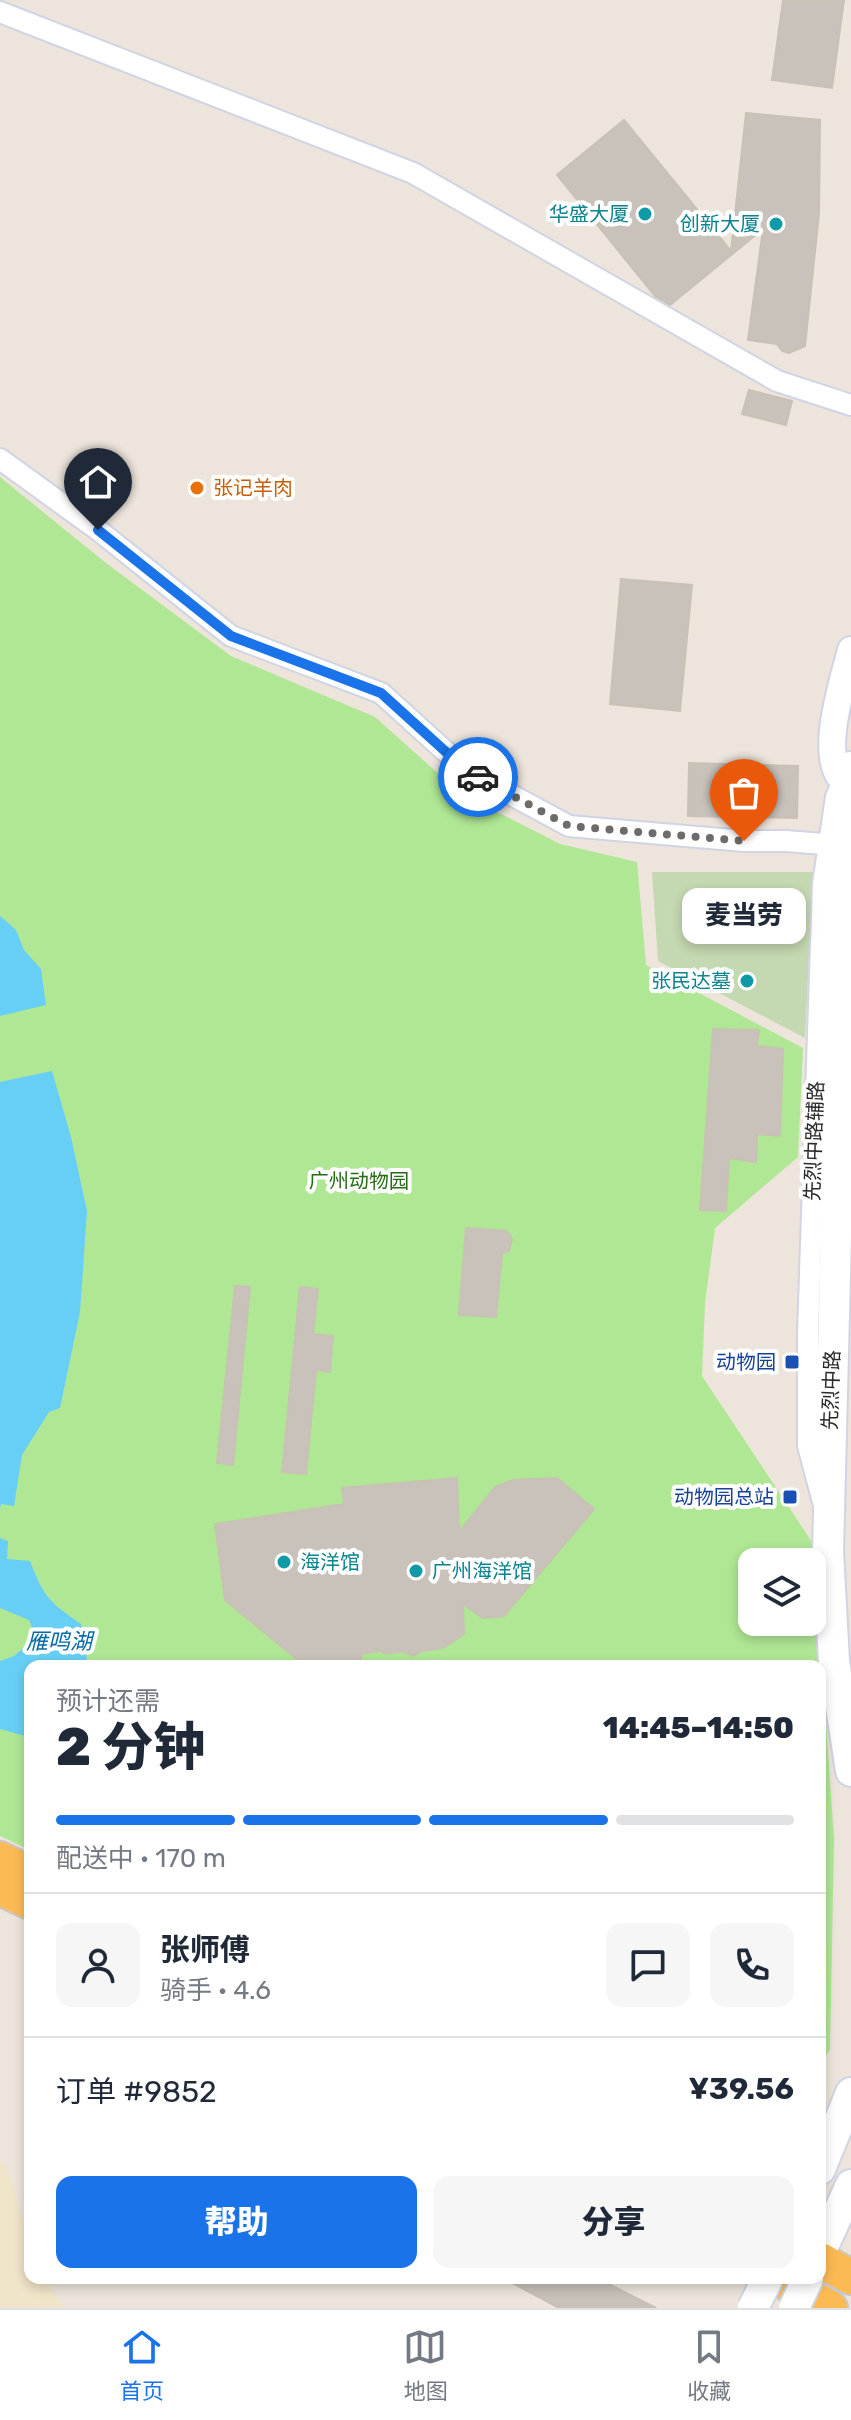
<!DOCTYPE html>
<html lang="zh">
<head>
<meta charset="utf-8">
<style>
	body { margin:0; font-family:Rubik,"Noto Sans SC",sans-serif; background:#f6f6f7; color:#1f2937; height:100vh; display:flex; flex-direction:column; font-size:30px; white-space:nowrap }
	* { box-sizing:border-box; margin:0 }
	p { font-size:26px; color:#747a83 }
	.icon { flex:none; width:44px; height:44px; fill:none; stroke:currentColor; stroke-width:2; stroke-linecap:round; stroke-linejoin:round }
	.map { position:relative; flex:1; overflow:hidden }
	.drawer { position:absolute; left:24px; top:1660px; width:802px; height:624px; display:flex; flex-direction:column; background:#fff; border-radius:16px; box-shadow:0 4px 12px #0003 }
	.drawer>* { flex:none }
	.fabs { position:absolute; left:738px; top:1548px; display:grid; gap:16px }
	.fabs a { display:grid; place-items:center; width:88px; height:88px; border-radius:16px; background:#fff; box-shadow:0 4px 12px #0003; font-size:40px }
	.pin { position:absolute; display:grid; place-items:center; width:68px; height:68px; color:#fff; margin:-82px -34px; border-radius:50% 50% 50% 0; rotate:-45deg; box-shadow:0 0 8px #0007 }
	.pin .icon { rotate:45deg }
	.courier { position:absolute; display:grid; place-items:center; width:80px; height:80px; margin:-40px; border:6px solid #1a73e8; border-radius:50%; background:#fff; color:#222; box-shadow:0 2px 10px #0007 }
	.bubble { position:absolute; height:56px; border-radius:16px; background:#fff; box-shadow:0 4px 12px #0003; font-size:26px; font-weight:800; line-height:56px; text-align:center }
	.summary em { font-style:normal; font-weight:800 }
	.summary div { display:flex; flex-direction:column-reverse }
	.summary { display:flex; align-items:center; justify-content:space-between; height:136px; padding:0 32px }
	h1 { font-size:52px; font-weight:800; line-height:60px }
	.bar { display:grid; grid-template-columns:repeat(4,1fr); gap:12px 8px; align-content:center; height:96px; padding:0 32px }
	.bar i { height:10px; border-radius:6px; background:#e0e1e3 }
	.bar .current { background:#1a73e8 }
	.bar p { grid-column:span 4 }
	.line { display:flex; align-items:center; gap:20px; padding:0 32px; border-top:2px solid #e0e1e3 }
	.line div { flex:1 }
	.round { display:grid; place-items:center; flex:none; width:84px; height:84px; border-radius:16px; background:#f6f6f7 }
	.primary-button { display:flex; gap:16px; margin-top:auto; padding:16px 32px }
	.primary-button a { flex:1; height:92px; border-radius:16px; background:#1a73e8; color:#fff; font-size:32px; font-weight:800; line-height:92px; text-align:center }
	.primary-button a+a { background:#f6f6f7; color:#1f2937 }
	.tab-bar { display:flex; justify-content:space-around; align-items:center; height:112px; border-top:2px solid #e0e1e3; background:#fff; font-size:22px; color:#747a83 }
	.tab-bar a { display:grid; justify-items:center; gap:4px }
	.tab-bar .current { color:#1a73e8 }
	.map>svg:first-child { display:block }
</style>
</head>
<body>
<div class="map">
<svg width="851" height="2308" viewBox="0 0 851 2308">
	<rect width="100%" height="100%" fill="#ede5db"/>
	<path fill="#f0e4c9" d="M0 2160 7 2167 30 2242V2278H45L64 2308H0Z"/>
	<path fill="#afe794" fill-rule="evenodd" d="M0 477 106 563 231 656 375 717 460 793 560 844 637 862 646 965 803 1048 798 1157 715 1228 705 1303 702 1376 814 1545 834 1840 830 2050 820 2064V1666H30V1850L0 1836ZM752 1562H812V1622H752Z"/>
	<path fill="#c4d8b1" d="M652 872H813L805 1038 658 961Z"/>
	<path fill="#67cff6" d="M0 916 16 930 24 950 41 969 46 1005 0 1016Z
		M52 1071 71 1137 87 1211 80 1312 60 1408 49 1412 22 1455 14 1506 1 1504 0 1509V1082Z
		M0 1538 8 1541 7 1559 30 1561C44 1597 49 1602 81 1624L87 1660 92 1666H30L29 1737 0 1729V1661L14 1656 36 1637 29 1620 0 1608Z"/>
	<path fill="#c8c2ba" stroke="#c8c1b4" stroke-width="2" d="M783 0H844L832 88 772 80Z
		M746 113 820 120 819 214 805 346 789 353 782 351 777 344 748 340 763 229 670 305 655 296 557 175 624 120 731 251Z
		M749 390 792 401 786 425 742 414Z
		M621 579 692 585 680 711 610 704Z
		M689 763 798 766 797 818 688 816Z
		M713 1029 759 1030 757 1046 783 1049 780 1136 757 1134 756 1162 729 1158 726 1211 700 1210Z
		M466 1228 507 1231 512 1239 509 1251 502 1253 496 1317 459 1315Z
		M235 1286 250 1287 233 1465 217 1463Z
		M300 1287 318 1289 313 1334 333 1336 330 1372 316 1370 306 1474 282 1472Z
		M457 1478 459 1532 495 1487 513 1480 557 1478 594 1509 504 1616 483 1618 463 1604 464 1634 443 1648 422 1651 413 1656 402 1651 387 1654 380 1651 361 1654V1660L304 1665 225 1600 215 1524 344 1504 342 1488Z
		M503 2278H597L656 2308H559Z"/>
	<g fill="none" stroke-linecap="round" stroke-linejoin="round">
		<defs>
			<path id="minor" d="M0 12 413 173 777 381 851 405
				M0 459 98 530 231 636 381 693 467 771 569 826 744 841H786L849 846
				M823 1502 808 1446V1333L823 884 836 797 844 779"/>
			<path id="tertiary" d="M851 650C843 682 813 769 851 786"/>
			<path id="secondary" d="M851 767 843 960 828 1551 834 1661 851 1771
				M820 2169 851 2093
				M820 2253 851 2185"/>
			<path id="trunk" d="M0 1859 30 1874
				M0 1888 30 1902
				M820 2260 851 2277
				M778 2278 830 2308"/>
		</defs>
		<use href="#minor" stroke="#d0d4e4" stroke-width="24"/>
		<use href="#tertiary" stroke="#d0d4e4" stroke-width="30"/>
		<use href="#secondary" stroke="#d0d4e4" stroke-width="34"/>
		<use href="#trunk" stroke="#c8c8c8" stroke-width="38"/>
		<use href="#minor" stroke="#fff" stroke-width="20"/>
		<use href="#tertiary" stroke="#fff" stroke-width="26"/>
		<use href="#secondary" stroke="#fff" stroke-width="30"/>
		<use href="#trunk" stroke="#fcba54" stroke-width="34"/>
		<defs>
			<path id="secondary-bridge" d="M753 2308 768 2278
				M794 2308 808 2278"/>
		</defs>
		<use href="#secondary-bridge" stroke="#d0d4e4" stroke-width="34" stroke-linecap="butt"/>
		<use href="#secondary-bridge" stroke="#fff" stroke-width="30"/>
	</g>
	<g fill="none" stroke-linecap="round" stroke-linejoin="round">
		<path stroke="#6e6b68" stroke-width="8" stroke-dasharray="0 14.4" d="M478 777 569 826 744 841"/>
		<path stroke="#1a73e8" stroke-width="10" d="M98 530 231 636 381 693 467 771 478 777"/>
	</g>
	<g fill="#0f9aa8" stroke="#fff" stroke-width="3">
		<circle cx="645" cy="214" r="8"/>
		<circle cx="776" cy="224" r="8"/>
		<circle cx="747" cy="981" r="8"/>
		<circle cx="284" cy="1562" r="8"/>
		<circle cx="416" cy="1571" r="8"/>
	</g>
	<circle fill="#e8710a" stroke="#fff" stroke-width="3" cx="197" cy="488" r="8"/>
	<g fill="#1a4fb4" stroke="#fff" stroke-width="3">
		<rect x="784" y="1354" width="16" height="16" rx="4"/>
		<rect x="782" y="1489" width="16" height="16" rx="4"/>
	</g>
	<g text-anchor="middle" stroke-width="8" stroke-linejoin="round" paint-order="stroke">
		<g font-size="20" fill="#0d838f" stroke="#fff" text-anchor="end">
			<text x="629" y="221">华盛大厦</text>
			<text x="760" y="231">创新大厦</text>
			<text x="731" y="988">张民达墓</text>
			<text x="300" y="1569" text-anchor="start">海洋馆</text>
			<text x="432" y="1578" text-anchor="start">广州海洋馆</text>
		</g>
		<g font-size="20" fill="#c56008" stroke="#fff" text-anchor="start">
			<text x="213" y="495">张记羊肉</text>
		</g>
		<g font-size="20" fill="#2a2a2a" stroke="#fff">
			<text transform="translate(814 1141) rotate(-88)" y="7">先烈中路辅路</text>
			<text transform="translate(831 1390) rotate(-88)" y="7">先烈中路</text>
		</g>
		<g font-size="20" fill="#266c15" stroke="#fff">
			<text x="359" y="1188">广州动物园</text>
		</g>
		<g font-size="20" fill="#164399" stroke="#fff" text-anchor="end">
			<text x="776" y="1369">动物园</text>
			<text x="774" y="1504">动物园总站</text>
		</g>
		<g font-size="22" font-style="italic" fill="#056ba3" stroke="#fff">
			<text x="59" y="1649">雁鸣湖</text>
		</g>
	</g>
</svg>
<div class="fabs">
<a><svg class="icon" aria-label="layers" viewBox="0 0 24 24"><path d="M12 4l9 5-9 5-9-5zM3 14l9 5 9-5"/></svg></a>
</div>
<div class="pin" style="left:744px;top:841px;background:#ea580c"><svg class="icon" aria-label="bag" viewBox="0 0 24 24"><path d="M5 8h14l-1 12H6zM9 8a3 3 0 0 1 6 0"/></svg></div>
<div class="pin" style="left:98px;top:530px;background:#1f2937"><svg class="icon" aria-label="home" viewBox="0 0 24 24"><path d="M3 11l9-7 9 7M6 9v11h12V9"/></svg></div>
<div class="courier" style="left:478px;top:777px"><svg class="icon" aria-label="car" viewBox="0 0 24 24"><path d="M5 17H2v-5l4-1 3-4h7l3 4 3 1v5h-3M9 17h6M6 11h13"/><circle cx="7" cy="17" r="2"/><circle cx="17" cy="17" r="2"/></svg></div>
<div class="bubble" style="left:682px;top:888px;width:124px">麦当劳</div>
<section class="drawer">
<div class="summary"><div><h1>2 分钟</h1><p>预计还需</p></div><em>14:45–14:50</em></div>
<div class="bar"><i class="current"></i><i class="current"></i><i class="current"></i><i></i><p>配送中 · 170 m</p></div>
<div class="line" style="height:144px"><a class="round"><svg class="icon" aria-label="person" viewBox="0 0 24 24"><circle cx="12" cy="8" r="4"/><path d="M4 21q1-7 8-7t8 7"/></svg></a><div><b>张师傅</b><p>骑手 · 4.6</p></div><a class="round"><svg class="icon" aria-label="chat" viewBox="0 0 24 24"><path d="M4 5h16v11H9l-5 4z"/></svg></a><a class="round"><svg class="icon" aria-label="phone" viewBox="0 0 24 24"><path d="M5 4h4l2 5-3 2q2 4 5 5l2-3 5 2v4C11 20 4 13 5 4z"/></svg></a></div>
<div class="line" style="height:104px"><div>订单 #9852</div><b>¥39.56</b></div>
<div class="primary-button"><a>帮助</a><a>分享</a></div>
</section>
</div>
<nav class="tab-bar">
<a class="current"><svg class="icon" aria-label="home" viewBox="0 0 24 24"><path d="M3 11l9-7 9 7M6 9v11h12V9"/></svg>首页</a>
<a><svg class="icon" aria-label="map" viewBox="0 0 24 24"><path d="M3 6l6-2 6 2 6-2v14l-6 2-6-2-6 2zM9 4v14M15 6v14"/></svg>地图</a>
<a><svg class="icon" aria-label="saved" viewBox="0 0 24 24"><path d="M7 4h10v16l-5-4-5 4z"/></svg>收藏</a>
</nav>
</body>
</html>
